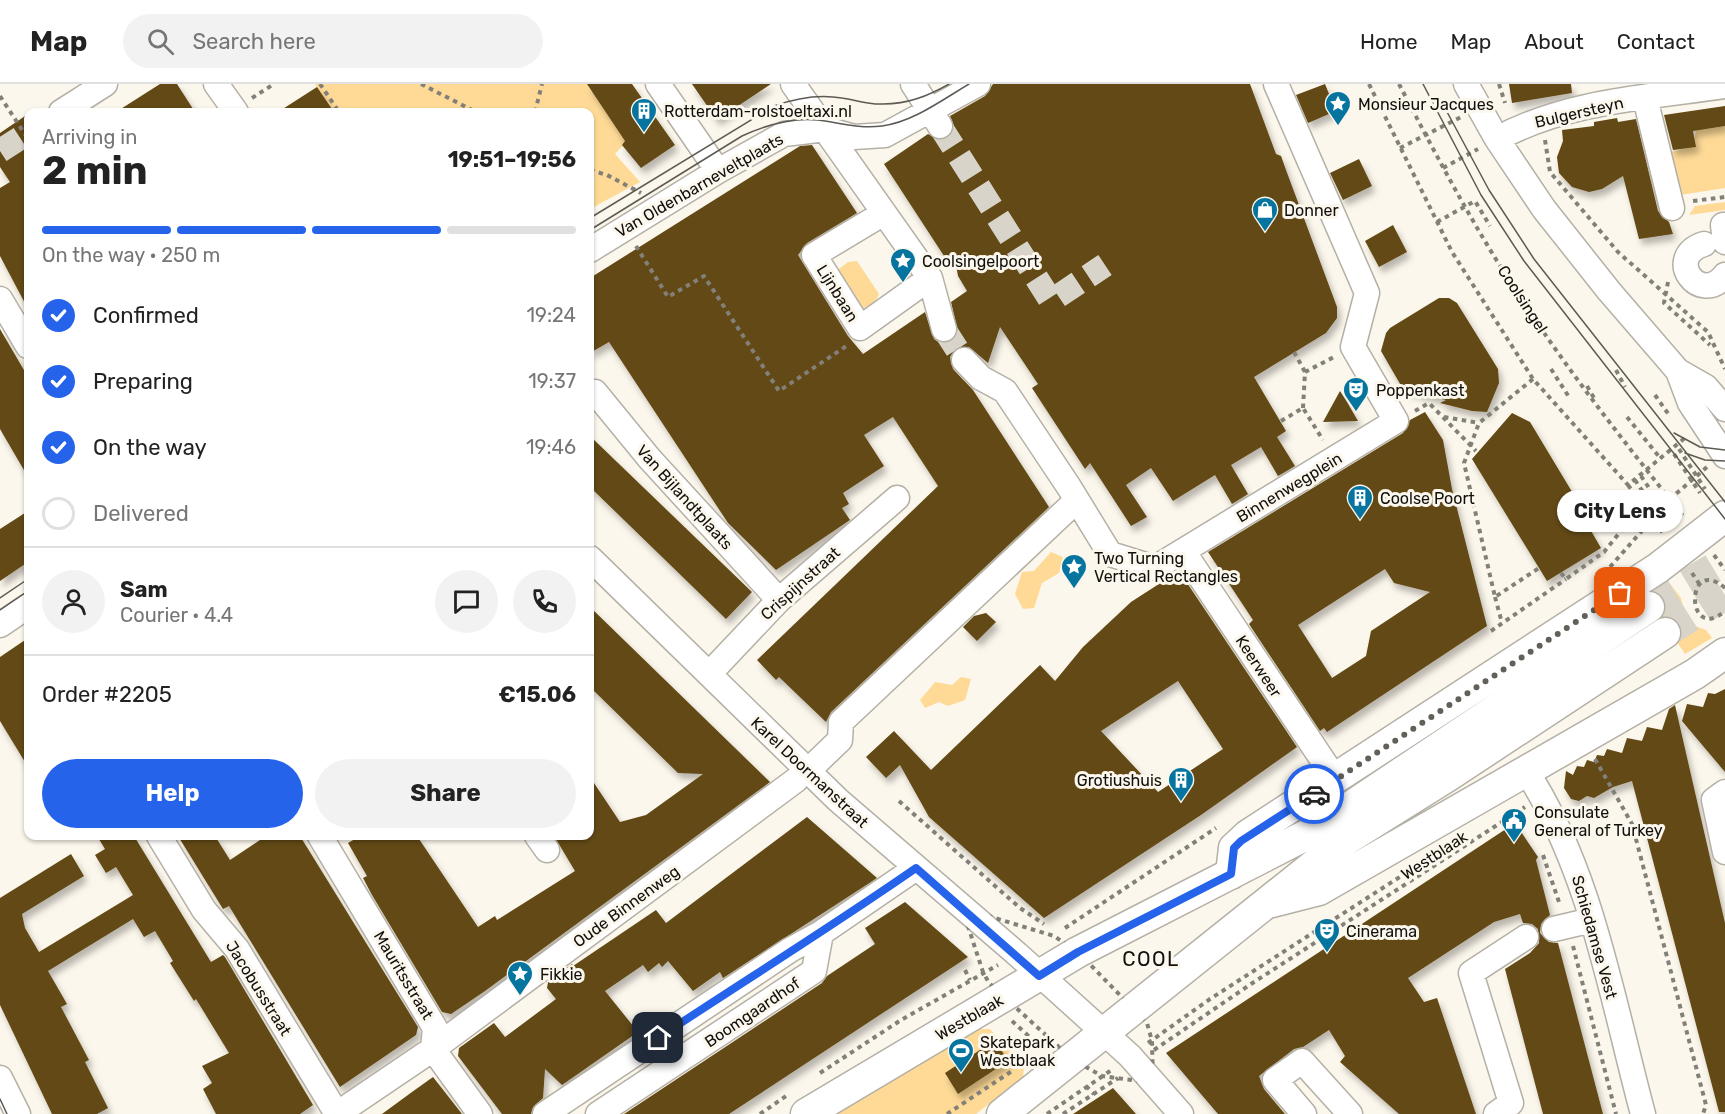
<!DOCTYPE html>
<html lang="en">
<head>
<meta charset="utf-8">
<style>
	body { margin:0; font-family:Rubik,sans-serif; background:#f2f2f2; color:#222; height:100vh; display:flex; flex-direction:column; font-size:22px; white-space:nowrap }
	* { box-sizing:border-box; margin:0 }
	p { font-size:20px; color:#767676 }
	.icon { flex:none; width:33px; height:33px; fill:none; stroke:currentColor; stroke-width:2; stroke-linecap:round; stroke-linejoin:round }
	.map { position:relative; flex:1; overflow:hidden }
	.details { position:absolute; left:24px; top:24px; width:570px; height:732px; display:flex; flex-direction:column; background:#fff; border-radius:12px; box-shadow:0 2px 4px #0004 }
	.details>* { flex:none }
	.pin { position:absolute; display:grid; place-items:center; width:51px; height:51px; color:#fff; margin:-26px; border-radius:12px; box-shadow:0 3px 9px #0006 }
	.courier { position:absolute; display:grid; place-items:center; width:60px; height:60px; margin:-30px; border:4px solid #2563eb; border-radius:50%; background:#fff; color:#222; box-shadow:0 2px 8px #0007 }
	.bubble { position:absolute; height:42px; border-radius:21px; background:#fff; box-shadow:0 2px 4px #0004; font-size:20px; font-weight:700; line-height:42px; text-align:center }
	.summary em { font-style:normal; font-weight:700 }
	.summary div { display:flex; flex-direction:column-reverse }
	.summary { display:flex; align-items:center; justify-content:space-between; height:102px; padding:0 18px }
	h1 { font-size:39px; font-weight:700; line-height:45px }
	.bar { display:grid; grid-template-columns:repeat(4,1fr); gap:9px 6px; align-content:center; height:72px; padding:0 18px }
	.bar i { height:8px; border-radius:4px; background:#e0e0e0 }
	.bar .on { background:#2563eb }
	.bar p { grid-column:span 4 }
	.line { display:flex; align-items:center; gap:15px; padding:0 18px; border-top:2px solid #e0e0e0 }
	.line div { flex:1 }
	.round { display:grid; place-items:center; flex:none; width:63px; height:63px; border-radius:32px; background:#f2f2f2 }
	ol { padding:0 18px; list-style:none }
	li { display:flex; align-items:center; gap:18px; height:66px }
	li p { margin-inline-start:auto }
	li .icon { padding:6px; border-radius:50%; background:#2563eb; color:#fff; stroke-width:4 }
	li:last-child { color:#767676 }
	li i { width:33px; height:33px; border:3px solid #e0e0e0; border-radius:50% }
	.action { display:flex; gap:12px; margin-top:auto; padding:12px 18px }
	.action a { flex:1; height:69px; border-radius:36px; background:#2563eb; color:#fff; font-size:24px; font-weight:700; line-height:69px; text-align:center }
	.action a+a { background:#f2f2f2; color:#222 }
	header { display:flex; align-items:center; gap:36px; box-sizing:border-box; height:84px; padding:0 30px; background:#fff; border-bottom:2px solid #e0e0e0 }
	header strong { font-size:28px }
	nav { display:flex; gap:33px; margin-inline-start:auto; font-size:21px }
	.search { width:420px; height:54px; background:#f2f2f2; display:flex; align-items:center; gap:15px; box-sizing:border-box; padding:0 21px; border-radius:33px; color:#767676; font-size:22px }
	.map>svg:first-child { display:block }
</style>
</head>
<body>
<header>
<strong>Map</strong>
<div class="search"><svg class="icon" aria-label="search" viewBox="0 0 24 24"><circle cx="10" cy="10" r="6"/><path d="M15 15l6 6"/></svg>Search here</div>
<nav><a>Home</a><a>Map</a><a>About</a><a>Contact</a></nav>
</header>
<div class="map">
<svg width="1725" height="1030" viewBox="0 0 1725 1030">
	<defs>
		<filter id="shadow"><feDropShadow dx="3.5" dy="6" stdDeviation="3" flood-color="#0004"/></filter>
	</defs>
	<rect width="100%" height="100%" fill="#fcf7ec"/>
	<path fill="#feda96" d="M315 0H587L626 58 615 70 640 98 590 125V28H333Z
		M1725 42V104L1674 112 1661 70 1693 63 1696 46Z
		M1725 118V126L1689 131 1695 122Z
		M857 177 879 210C875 221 866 225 854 225L836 187 848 178Z
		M1051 468 1063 473 1059 489 1042 499 1034 524 1023 525 1015 510 1022 488 1034 487Z
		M1664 492 1681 514 1686 534 1695 542 1706 546 1712 554 1685 570 1642 506Z
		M961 593 971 595 965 616 948 622 939 618 925 624 920 616 935 598 952 601Z
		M976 945H990L1024 983 1023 993 976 1030H834Z"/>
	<path fill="#624913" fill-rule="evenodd" filter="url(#shadow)" d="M160 0H177L195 28H116Z
		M587 0H632L675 61 641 84 622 61 625 57Z
		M692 0H771L717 36Z
		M993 0H1250L1276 70 1281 72 1286 86 1337 223V234L1326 249 1254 293 1286 347 1277 353 1295 382 1278 392 1261 363 1231 381 1248 410 1232 420 1215 391 1173 417 1151 384 1126 401 1147 433 1131 442 1090 379 1085 385 1032 304 1038 300 1000 243 988 279 969 263 955 265 950 273 953 285 973 306 1049 423 831 628 826 638 779 593 776 596 757 576 938 402 893 333 864 351 884 382 843 409 849 420 842 424 850 436 776 486 728 439 609 258 590 269V194L800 62 812 61 857 129 807 159 798 171 848 252 863 270 925 228 934 255 940 259H948L958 248 951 218 967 207 958 192 954 169 946 175 884 80 928 50 940 56 948 54 954 42 950 32 985 12Z
		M1325 0 1336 27 1308 39 1296 11Z
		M1509 0H1571L1572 9 1512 19Z
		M317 3 334 28H278Z
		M1725 22V42L1693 47 1696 63 1673 66 1664 31Z
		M28 30V225L0 172V104L10 98 0 83V49Z
		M1617 34 1618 38 1636 35 1658 127 1669 138 1673 150 1639 155 1623 92 1602 105 1589 108 1572 103 1559 89 1557 73 1563 57 1562 46 1594 42V38Z
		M1359 75 1372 102 1343 116 1330 89Z
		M1393 141 1407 168 1379 183 1365 157Z
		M1439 214H1449L1457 219 1498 285 1499 299 1487 328 1472 327 1440 319 1446 316 1403 305 1381 267 1386 249 1390 244Z
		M0 245 28 293V393L0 345Z
		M1340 307 1347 318 1358 337 1323 338Z
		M1425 328 1443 356 1452 405 1487 542 1327 648 1324 644 1320 647 1249 540 1253 536 1208 468 1403 349 1410 336ZM1385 485 1394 499 1430 508 1371 547 1366 572 1332 594 1298 541Z
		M1512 329 1530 338 1586 431 1583 433 1601 464 1547 497 1472 375Z
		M590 352 752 508 726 535 590 403Z
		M28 427V478L0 497V445Z
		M1179 487 1297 663 1201 731 1044 834 929 733 900 681 886 694 866 673 894 647 931 686 1040 581 1055 597 1083 563 1131 518ZM1178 597 1223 665 1158 708 1101 647Z
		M590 523 770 698 485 907 451 930 442 928 372 811 363 794 367 792 348 759 360 752H417L478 843 495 832 497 836 575 787 554 752H590V693L620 738 646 731 703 690 678 689 590 603Z
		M986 529 996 538 977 557 963 543 974 532Z
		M28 554V683L0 637V573Z
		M1725 605V688L1682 637 1687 620 1703 623 1708 609 1715 610Z
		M1675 621 1725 839V1028H1719L1632 697 1613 703 1594 714 1587 712 1579 717 1571 715 1564 704 1566 687 1573 691 1577 682 1584 683 1587 676 1594 678 1597 671 1604 672 1607 665 1622 669 1627 654 1642 657 1647 643 1662 646 1669 625Z
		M807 733 877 794 723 894 720 888 693 907 668 877 662 883 659 879 648 888 643 881 605 907 638 948 562 1001 545 985 543 1014 533 1023 531 1030H502L458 972 459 964 494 939 505 953 556 915 547 904 548 898 572 880 573 882 656 826 666 839Z
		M1515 739 1538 773 1536 776 1550 831 1541 840 1540 849 1549 858 1558 859 1603 1030H1543L1505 885 1530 869 1539 859 1538 845 1532 840 1523 839 1520 830 1494 838 1408 894 1424 918 1437 914 1476 1030H1399L1340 978 1345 972 1329 946 1303 963 1294 965 1259 992 1264 1005 1285 1030H1218L1166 969Z
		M97 752H134L211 878 223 871 225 873 313 1021 300 1030H216L203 1005 212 999 202 982 229 969 196 915 194 917 170 879 173 877 155 847 144 853 133 835 48 887 67 920 61 923 89 976 85 978 108 1024 97 1030H52L0 921V814L71 770 84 792 22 830 25 844 39 868 133 811 116 783 106 789 95 771 105 765Z
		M178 752H215L230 776 266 752H300L418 943 416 951 340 1003 229 822 223 825Z
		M905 818 968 873 729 1030H624L822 899 827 892 875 860 865 844Z
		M995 956 1008 977 958 1010 945 989Z
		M433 993 462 1030H382L412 1008Z
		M1113 1004 1136 1030H1073Z"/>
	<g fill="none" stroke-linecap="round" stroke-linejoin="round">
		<path stroke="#d9d4ca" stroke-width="24" stroke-dasharray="24 12" stroke-linecap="butt" d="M940 42 1051 217 1105 181
			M0 67 28 49
			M944 245 964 276"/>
		<path stroke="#d9d4ca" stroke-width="30" stroke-dasharray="30 15" stroke-linecap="butt" d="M1649 523 1725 477
			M1665 549 1725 511"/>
		<defs>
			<path id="minor" d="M216 0 236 28
				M658 0 718 87
				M793 0 930 194 944 245
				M913 0 940 42
				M1466 0 1497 55 1544 125 1609 207 1678 287 1690 319 1725 372
				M1645 14 1672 124
				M61 28 105 0
				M1497 55C1566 17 1649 13 1725 2
				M884 129 814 171 860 244 930 194
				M1725 141H1723L1725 158
				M1704 160C1663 173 1700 223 1725 191
				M590 166 718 87 784 50 826 45 854 53 885 51 978 0
				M0 215 28 262
				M964 276 981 294 1005 307 1069 403 1110 470 1155 484 1396 337 1353 263 1367 209 1276 0
				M1678 287 1706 303 1725 325
				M595 308 649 374 779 516
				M1183 467 1336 696
				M590 474 838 716 1017 870 1130 972 1181 1030
				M0 541 28 522
				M709 590 779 516 897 414
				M815 680 840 656 841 638 1077 416
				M1525 685C1591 785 1612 915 1643 1030
				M1725 708 1714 716 1725 768
				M159 752 204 826 237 865 337 1030
				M320 752 435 944 433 965 480 1030
				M537 752 547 766
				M1554 845 1592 836
				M0 994 18 1030
				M337 1030 433 965 796 696
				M545 1030 790 866 821 849
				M598 1030 814 887 821 849 916 784
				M1304 1030 1275 996 1302 977 1350 1030
				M1496 1030 1511 1019 1471 889 1526 853"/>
			<path id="major" d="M1231 790 1234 764 1248 751 1658 484 1725 432
				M1272 818 1319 806 1695 590 1725 569
				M806 1030 1078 868 1314 747 1649 523
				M1002 1030 1344 757 1448 692 1665 549"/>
		</defs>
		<use href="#minor" stroke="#b5b0a6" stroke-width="27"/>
		<use href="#major" stroke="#b5b0a6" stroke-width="33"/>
		<path stroke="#838079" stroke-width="4" stroke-dasharray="4.5 4.5" stroke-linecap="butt" d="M320 0 339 28
			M421 0 476 28
			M1369 0 1452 168 1533 295 1628 401 1686 353
			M1399 0C1437 73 1475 145 1520 213 1570 290 1627 361 1683 432
			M1499 0 1505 19
			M0 12 28 55
			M252 14 274 0
			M535 28 542 0
			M1545 56 1550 88 1618 168 1708 248 1725 285
			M1400 64 1461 33
			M1443 84 1478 65
			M590 86 607 91 641 109
			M1693 117 1725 113
			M1437 138 1475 117 1490 142
			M636 162 668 213 704 192 779 307 848 261
			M1668 198 1664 219 1710 261
			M1294 268 1305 288
			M1551 285 1569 313
			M1616 286 1625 303
			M1533 295 1479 339 1464 379 1495 513 1539 484
			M1587 302 1594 314
			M1655 311 1669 331
			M1303 324 1305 288 1334 273
			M1415 327 1429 319 1476 367
			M1444 333 1479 339
			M1627 333 1661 375
			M1281 337 1303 324 1323 356
			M1679 365 1705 405
			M1674 370 1700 409
			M1641 392 1667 431
			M1635 396 1661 435
			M1628 401 1663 449
			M1714 471 1725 486
			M1610 483 1670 415 1707 383
			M1561 489 1566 495 1604 468 1642 421
			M1692 489 1700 501
			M1725 504C1685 469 1685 561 1725 527
			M1495 513 1502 539
			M1491 547 1566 495
			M1595 675 1632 740 1706 1021 1703 1030
			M899 717 1020 824 1044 840
			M1543 771 1560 821
			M962 824 1054 852 1078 868 1147 939 1152 957 1153 999 1102 992 1072 975 989 899 983 888Z
			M1065 844 1216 744
			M1573 862 1616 1030
			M965 886 970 896
			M1012 937 1044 966
			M1148 959 1210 915 1420 780
			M1154 966 1251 900 1525 723
			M820 989 901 936 998 881
			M1086 1002 1094 1010
			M760 1030 789 1010
			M947 1030 1012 987
			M1047 1030 1113 985
			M1063 1030 1118 994"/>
		<use href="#minor" stroke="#fff" stroke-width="24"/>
		<use href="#major" stroke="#fff" stroke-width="30"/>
		<path stroke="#5d5a54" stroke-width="1.5" d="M1423 0 1481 111 1524 177 1725 435
			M1439 13 1489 106 1534 175 1725 418
			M590 134 774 22C796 14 819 10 842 14 856 16 869 21 883 20 908 20 928 12 949 0
			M590 146 742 52C766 41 791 33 818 36 840 39 860 45 882 42 913 38 942 16 969 0
			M1674 349 1700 363 1725 366
			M1685 369 1705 376 1725 377
			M0 514 28 495
			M0 526 28 507
			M0 1015 7 1030"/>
	</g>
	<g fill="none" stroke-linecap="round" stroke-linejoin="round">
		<path stroke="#63605a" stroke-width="6" stroke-dasharray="0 10.8" d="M1314 710 1620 509"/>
		<path stroke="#2563eb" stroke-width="8" d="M658 954C744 897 831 843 916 784L1039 892 1078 868 1231 790 1234 764 1241 757 1314 710"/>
	</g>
	<defs>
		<symbol id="sight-pin" viewBox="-11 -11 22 30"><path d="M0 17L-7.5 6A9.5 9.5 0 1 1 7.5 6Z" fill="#0575a0" stroke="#fcf7ec"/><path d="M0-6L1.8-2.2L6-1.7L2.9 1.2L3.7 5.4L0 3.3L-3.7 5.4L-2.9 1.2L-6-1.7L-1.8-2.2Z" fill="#fff"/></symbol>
		<symbol id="building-pin" viewBox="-11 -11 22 30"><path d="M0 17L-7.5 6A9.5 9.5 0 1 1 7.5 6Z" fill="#0575a0" stroke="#fcf7ec"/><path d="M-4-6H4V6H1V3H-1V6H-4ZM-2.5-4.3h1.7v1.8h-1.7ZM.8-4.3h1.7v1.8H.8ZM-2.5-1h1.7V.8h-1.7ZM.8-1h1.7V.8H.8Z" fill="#fff"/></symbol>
		<symbol id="shop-pin" viewBox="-11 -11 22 30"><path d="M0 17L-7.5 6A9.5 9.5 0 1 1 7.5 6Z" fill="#0575a0" stroke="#fcf7ec"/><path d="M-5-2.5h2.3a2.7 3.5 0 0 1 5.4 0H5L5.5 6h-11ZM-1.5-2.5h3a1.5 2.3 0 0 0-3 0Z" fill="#fff"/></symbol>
		<symbol id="theatre-pin" viewBox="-11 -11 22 30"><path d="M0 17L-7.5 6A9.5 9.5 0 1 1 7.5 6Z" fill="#0575a0" stroke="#fcf7ec"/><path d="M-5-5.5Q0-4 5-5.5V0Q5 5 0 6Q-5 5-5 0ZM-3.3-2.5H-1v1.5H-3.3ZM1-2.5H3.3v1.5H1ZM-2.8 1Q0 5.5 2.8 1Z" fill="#fff"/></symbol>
		<symbol id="civic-pin" viewBox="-11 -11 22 30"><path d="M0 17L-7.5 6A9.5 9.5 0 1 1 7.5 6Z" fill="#0575a0" stroke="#fcf7ec"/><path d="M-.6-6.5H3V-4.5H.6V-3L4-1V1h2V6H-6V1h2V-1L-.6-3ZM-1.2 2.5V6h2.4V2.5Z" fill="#fff"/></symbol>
		<symbol id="stadium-pin" viewBox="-11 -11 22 30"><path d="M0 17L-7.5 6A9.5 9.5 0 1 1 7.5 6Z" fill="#0575a0" stroke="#fcf7ec"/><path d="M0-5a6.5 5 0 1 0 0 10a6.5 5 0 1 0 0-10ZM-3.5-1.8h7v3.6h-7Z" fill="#fff"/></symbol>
	</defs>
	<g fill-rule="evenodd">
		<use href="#sight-pin" x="1323" y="5" width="30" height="40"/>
		<use href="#building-pin" x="629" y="12" width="30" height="40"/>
		<use href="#shop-pin" x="1250" y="111" width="30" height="40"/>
		<use href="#sight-pin" x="888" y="162" width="30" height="40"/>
		<use href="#theatre-pin" x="1341" y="291" width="30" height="40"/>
		<use href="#building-pin" x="1345" y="399" width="30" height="40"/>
		<use href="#sight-pin" x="1059" y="468" width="30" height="40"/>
		<use href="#building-pin" x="1166" y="681" width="30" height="40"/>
		<use href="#civic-pin" x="1499" y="722" width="30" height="40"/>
		<use href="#theatre-pin" x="1312" y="832" width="30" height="40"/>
		<use href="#sight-pin" x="505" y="875" width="30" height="40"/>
		<use href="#stadium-pin" x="946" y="952" width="30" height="40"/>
	</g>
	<g text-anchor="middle" stroke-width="6" stroke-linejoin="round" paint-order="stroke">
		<g font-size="16" fill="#110f0c" stroke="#fcf7ec" text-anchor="start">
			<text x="1358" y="26">Monsieur Jacques</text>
			<text x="664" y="33">Rotterdam-rolstoeltaxi.nl</text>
			<text x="1284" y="132">Donner</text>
			<text x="922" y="183">Coolsingelpoort</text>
			<text x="1376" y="312">Poppenkast</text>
			<text x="1380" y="420">Coolse Poort</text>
			<text x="1094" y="480">Two Turning<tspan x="1094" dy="18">Vertical Rectangles</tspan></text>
			<text x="1162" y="702" text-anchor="end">Grotiushuis</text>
			<text x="1534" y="734">Consulate<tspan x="1534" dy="18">General of Turkey</tspan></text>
			<text x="1346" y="853">Cinerama</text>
			<text x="540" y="896">Fikkie</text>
			<text x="980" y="964">Skatepark<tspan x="980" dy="18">Westblaak</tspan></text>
		</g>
		<g font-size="16" fill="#110f0c" stroke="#fcf7ec">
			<text transform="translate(1579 28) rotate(-13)" y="6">Bulgersteyn</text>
			<text transform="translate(699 101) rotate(-30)" y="6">Van Oldenbarneveltplaats</text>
			<text transform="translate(838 209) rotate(58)" y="6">Lijnbaan</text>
			<text transform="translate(1523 215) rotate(57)" y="6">Coolsingel</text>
			<text transform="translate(1289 403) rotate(-31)" y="6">Binnenwegplein</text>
			<text transform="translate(685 413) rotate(48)" y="6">Van Bijlandtplaats</text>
			<text transform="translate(800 499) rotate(-42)" y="6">Crispijnstraat</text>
			<text transform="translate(1259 582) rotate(57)" y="6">Keerweer</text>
			<text transform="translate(810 688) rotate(43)" y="6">Karel Doormanstraat</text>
			<text transform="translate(1434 771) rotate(-33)" y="6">Westblaak</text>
			<text transform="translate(626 822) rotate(-36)" y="6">Oude Binnenweg</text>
			<text transform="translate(1595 853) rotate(74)" y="6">Schiedamse Vest</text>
			<text transform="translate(404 891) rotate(59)" y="6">Mauritsstraat</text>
			<text transform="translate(259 904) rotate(58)" y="6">Jacobusstraat</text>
			<text transform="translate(752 928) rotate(-34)" y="6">Boomgaardhof</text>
			<text transform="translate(969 933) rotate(-30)" y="6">Westblaak</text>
		</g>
		<g font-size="20" letter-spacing="1.5" fill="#110f0c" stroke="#fcf7ec">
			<text x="1151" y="882">COOL</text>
		</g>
	</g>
</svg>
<div class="pin" style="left:1620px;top:509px;background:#ea580c"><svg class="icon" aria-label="bag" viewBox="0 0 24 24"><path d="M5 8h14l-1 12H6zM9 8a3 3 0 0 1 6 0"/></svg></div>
<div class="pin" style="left:658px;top:954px;background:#1f2937"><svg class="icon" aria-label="home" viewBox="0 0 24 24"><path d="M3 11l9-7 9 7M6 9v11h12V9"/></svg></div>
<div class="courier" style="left:1314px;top:710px"><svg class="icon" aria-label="car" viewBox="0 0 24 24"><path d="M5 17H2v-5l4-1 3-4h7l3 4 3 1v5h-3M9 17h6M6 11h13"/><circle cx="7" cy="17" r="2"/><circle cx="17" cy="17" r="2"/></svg></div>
<div class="bubble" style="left:1557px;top:406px;width:126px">City Lens</div>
<section class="details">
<div class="summary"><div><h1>2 min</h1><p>Arriving in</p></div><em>19:51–19:56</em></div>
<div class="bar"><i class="on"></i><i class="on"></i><i class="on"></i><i></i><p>On the way · 250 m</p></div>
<ol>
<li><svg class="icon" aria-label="check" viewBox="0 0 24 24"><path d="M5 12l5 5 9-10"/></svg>Confirmed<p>19:24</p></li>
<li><svg class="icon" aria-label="check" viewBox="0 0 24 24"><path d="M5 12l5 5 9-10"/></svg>Preparing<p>19:37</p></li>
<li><svg class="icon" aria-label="check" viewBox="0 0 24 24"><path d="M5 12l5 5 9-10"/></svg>On the way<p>19:46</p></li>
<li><i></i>Delivered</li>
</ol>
<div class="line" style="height:108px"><a class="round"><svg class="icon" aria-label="person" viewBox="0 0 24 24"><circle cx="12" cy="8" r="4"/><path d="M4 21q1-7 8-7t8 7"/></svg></a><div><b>Sam</b><p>Courier · 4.4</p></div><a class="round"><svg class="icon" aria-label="chat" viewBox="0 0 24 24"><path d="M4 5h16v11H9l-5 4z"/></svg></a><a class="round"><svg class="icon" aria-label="phone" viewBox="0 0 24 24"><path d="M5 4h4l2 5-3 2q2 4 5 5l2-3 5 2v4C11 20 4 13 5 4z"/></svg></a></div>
<div class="line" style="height:78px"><div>Order #2205</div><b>€15.06</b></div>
<div class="action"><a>Help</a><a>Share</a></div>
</section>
</div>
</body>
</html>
